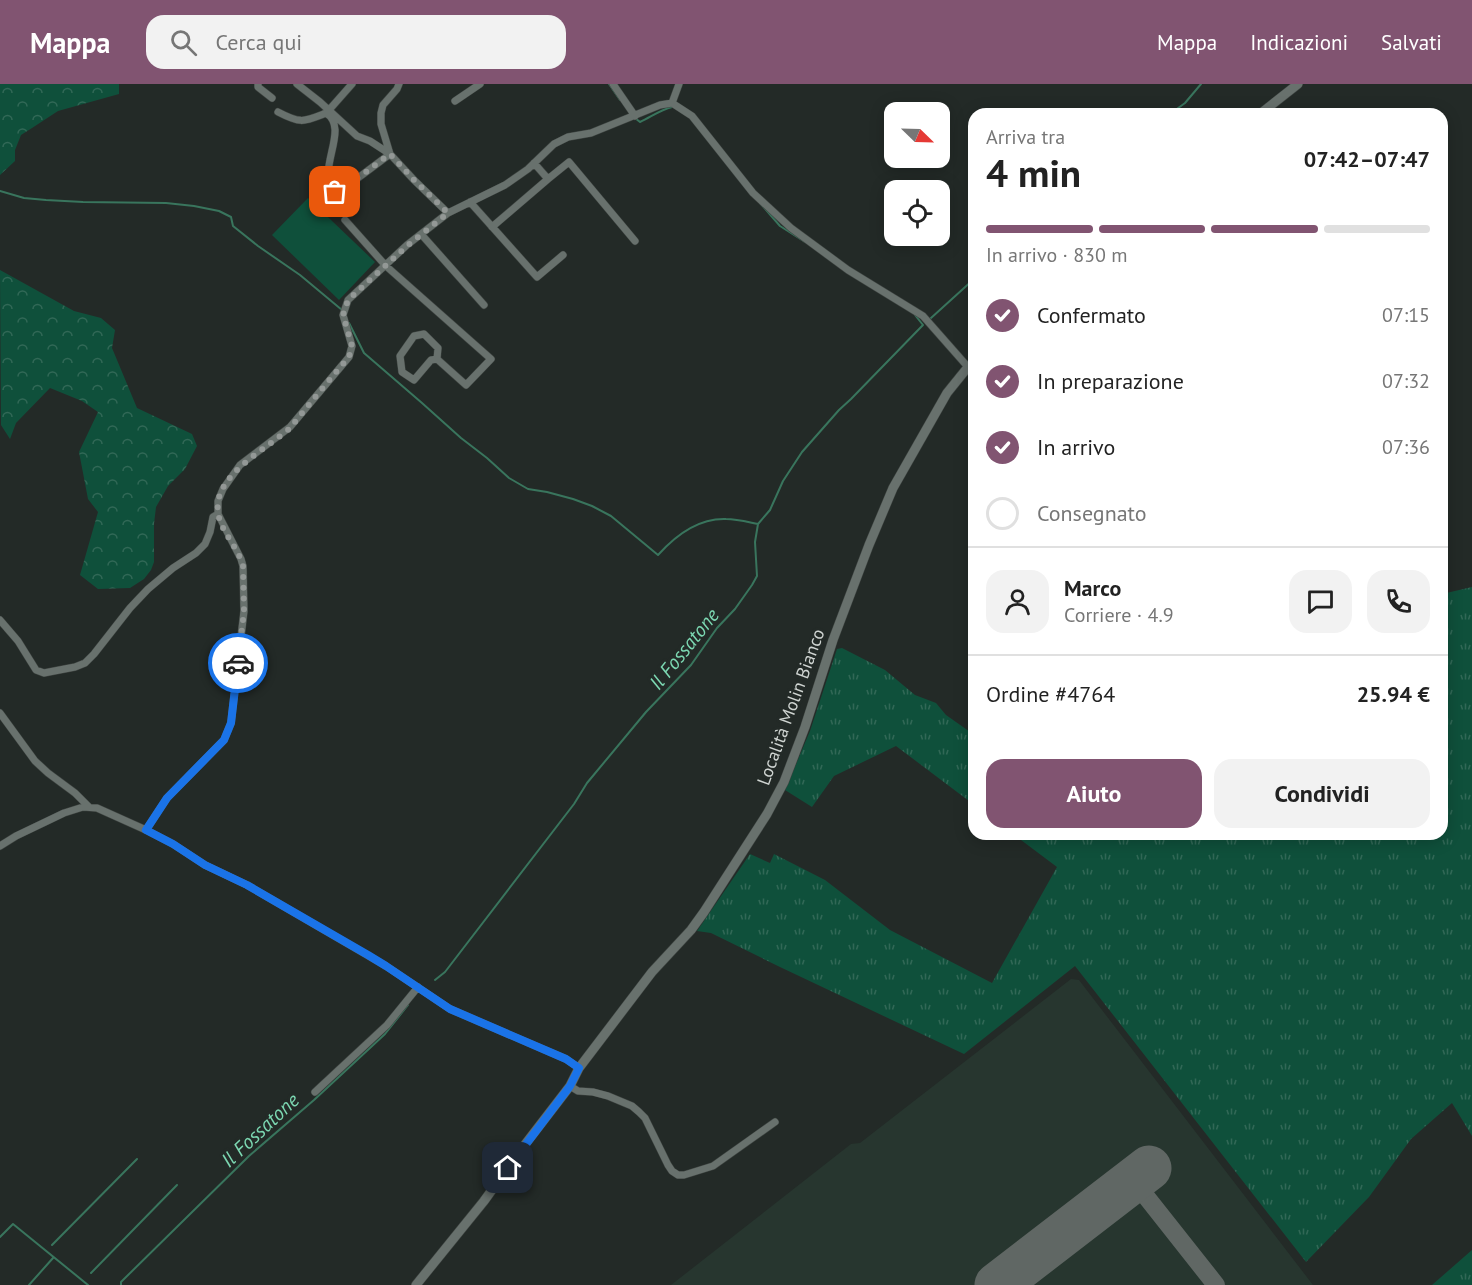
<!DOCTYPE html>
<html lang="it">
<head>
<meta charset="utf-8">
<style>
	body { margin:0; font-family:"PT Sans",sans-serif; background:#f2f2f2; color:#222; height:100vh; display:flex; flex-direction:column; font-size:22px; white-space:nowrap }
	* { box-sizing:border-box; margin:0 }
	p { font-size:20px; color:#767676 }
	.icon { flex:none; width:33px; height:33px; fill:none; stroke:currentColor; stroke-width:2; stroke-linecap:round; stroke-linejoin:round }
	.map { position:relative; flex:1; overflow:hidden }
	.details { position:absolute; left:968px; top:24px; width:480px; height:732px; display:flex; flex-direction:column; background:#fff; border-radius:18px; box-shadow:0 3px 15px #0003 }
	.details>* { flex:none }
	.needle { width:39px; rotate:113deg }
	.buttons { position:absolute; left:884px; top:18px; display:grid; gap:12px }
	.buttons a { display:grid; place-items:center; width:66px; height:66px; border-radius:12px; background:#fff; box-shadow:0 3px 15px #0003; font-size:30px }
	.pin { position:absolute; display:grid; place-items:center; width:51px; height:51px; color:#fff; margin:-26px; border-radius:12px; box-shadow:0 3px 9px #0006 }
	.courier { position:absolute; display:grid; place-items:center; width:60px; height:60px; margin:-30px; border:4px solid #1a73e8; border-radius:50%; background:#fff; color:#222; box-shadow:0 2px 8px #0007 }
	.headline em { font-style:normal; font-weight:700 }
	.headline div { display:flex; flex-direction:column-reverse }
	.headline { display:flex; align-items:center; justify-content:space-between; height:102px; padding:0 18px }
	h1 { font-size:39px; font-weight:700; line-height:45px }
	.bar { display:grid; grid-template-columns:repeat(4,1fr); gap:9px 6px; align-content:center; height:72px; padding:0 18px }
	.bar i { height:8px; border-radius:4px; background:#e0e0e0 }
	.bar .selected { background:#815471 }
	.bar p { grid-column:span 4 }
	.line { display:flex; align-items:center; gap:15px; padding:0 18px; border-top:2px solid #e0e0e0 }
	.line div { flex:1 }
	.round { display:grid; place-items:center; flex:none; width:63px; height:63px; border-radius:18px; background:#f2f2f2 }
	ol { padding:0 18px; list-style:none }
	li { display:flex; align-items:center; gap:18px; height:66px }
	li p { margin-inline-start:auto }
	li .icon { padding:6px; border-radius:50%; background:#815471; color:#fff; stroke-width:4 }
	li:last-child { color:#767676 }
	li i { width:33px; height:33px; border:3px solid #e0e0e0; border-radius:50% }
	.primary-button { display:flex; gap:12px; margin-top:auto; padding:12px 18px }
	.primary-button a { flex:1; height:69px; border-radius:18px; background:#815471; color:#fff; font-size:24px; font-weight:700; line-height:69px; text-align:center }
	.primary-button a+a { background:#f2f2f2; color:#222 }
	header { display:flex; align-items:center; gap:36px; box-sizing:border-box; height:84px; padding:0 30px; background:#815471; color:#fff }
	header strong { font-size:28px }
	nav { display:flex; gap:33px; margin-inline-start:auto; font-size:21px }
	.search { width:420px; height:54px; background:#f2f2f2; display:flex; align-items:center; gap:15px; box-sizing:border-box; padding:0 21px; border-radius:18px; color:#767676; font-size:22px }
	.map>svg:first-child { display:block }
</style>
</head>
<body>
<header>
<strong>Mappa</strong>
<div class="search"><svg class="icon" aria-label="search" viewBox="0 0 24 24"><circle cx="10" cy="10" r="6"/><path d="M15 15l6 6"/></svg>Cerca qui</div>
<nav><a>Mappa</a><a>Indicazioni</a><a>Salvati</a></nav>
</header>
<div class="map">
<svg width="1472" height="1201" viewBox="0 0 1472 1201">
	<defs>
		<pattern id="grass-tufts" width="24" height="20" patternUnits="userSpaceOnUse" patternTransform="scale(1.5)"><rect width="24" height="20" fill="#0f503b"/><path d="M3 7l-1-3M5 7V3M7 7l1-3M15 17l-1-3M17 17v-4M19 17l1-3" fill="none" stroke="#316856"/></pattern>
		<pattern id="forest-crowns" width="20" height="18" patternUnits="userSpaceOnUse" patternTransform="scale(1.5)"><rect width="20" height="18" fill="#0f503b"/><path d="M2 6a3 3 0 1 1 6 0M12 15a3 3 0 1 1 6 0" fill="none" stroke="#316856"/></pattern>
	</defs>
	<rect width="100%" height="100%" fill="#232a27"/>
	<path fill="#27362f" d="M1071 895 1079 896 1313 1201H671L851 1060 860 1059Z"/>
	<path fill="url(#grass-tufts)" d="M1472 503V1052L1452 1019 1411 1055 1369 1113 1306 1178 1075 882 964 970 780 883 711 849 697 847 750 770 770 779 774 770 825 796 890 846 992 899 1057 783 1013 750H1442V510Z
		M842 564 885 586 915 611 936 619 946 631 973 650V720L896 662 834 692 812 723 785 706 810 647 837 565Z
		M1472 1166V1201H1432Z"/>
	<path fill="url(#forest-crowns)" d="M0 0H119V10L58 27 32 44 21 51 15 66V77L0 91Z
		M0 186 74 227 101 234 115 246 112 264 137 324 192 350 197 362 185 385 168 402 156 423 154 440V478L151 486 144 495 130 504 98 505 80 491 98 428 88 415 79 368 98 328 82 317 50 304 16 339 10 355 1 341Z"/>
	<path fill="#0f503b" d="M308 114 375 178 339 216 272 151Z"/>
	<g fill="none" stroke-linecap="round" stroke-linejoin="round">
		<path stroke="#39755d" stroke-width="2" d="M609 0 620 16
			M1170 30 1185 19 1201 0
			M635 34 640 38C651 33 660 26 672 23
			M0 107 24 114 46 116 83 118 166 119 194 122 219 127 231 133 233 142 258 162 300 191 342 226
			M760 119 780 142 805 158
			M931 234 974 195
			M349 239 364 269 422 319 461 354 487 374 509 394 528 405 547 408 573 415 592 422 611 432 658 471C675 452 699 434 726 435 737 435 748 438 758 440
			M435 896 445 888 574 720 587 699 646 628 691 581 717 544 735 525 752 501 757 492 755 458 758 440 770 426 783 397 802 368 839 326 851 315 923 241 915 231
			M0 1153 13 1140 88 1201
			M52 1161 137 1075
			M91 1189 177 1101
			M29 1201 53 1174
			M121 1201V1198L249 1072 314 1016 385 950 408 921"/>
		<path stroke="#606764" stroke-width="18" d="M1133 1096 1216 1201"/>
		<path stroke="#606764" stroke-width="45" d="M997 1201 1149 1084"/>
		<defs>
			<path id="minor" d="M258 0V3L272 14
				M399 0 397 5 383 21 381 29V40L390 70 414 96 448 129
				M613 0 635 32
				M455 17 480 0
				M672 19 679 0
				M329 26 352 0
				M278 28C301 40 303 38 326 29 351 45 314 87 335 108L342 106 390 70 370 57 357 52 320 18 297 0
				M534 79 548 95 569 78 635 157
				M470 118 537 193 563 171
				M345 136 386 182 491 275 466 301 437 275
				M492 143 548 95
				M421 150 484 221
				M424 250 438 264 437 275 431 276 414 296 402 288 400 272 414 252Z
				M0 536 18 557 36 586 44 589 49 588 75 583 85 579 94 570 130 524 148 505 173 484 196 469 205 460 210 448 213 433 218 430
				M0 629 35 677 48 689 75 709 89 723
				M146 746 167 714 224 656 231 639 244 527 243 482 241 475 218 430V417L223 405 240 381 290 343 349 273 352 262 343 231 348 216 407 161 448 129 505 101 528 85 554 60 568 53 591 49 660 21 672 19 692 32 753 109 791 144 848 186 923 232 968 283
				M0 762 16 752 64 729 83 723 97 724 146 746 173 760 205 781 247 801 386 882 450 925 566 975 579 984
				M570 1002 578 1007 593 1008 608 1012 632 1022 639 1028 645 1034 668 1081 672 1087 678 1091H684L713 1082 775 1038
				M315 1008 387 941 418 903"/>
			<path id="tertiary" d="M1260 30 1298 0
				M416 1201 484 1117 520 1067 570 1002 579 984 652 888 691 846 704 828 767 730 784 698 805 643 833 556 869 461 893 404 947 309 968 283 974 279"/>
		</defs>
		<use href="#minor" stroke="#3f4542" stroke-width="8"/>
		<use href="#tertiary" stroke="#3f4542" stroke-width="10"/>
		<use href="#minor" stroke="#68716d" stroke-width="7"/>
		<use href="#tertiary" stroke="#68716d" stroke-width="9"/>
	</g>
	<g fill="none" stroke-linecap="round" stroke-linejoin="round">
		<path stroke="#939896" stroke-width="6" stroke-dasharray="0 10.8" d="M238 579 244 527 243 482C238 463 220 447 218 428 213 391 267 365 290 344 296 337 302 329 308 322 321 306 335 289 349 273L352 262 343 231 348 216 407 162 448 129 414 96 390 70 342 106 335 108"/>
		<path stroke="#1a73e8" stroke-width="8" d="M238 579 231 639 224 656 167 714 146 746 173 760 205 781 247 801 368 871 386 882 450 925 566 975 579 984 570 1002 508 1084"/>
	</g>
	<g text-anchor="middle" stroke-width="6" stroke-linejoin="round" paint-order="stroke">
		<g font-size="18" fill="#cfd4d1" stroke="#232a27">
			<text transform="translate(791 623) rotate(-70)" y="6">Località Molin Bianco</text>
		</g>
		<g font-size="20" font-style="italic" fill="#7cd8b2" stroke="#232a27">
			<text transform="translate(684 565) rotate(-51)" y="7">Il Fossatone</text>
			<text transform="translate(260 1046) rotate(-43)" y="7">Il Fossatone</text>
		</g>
	</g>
</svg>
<div class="buttons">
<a><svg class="needle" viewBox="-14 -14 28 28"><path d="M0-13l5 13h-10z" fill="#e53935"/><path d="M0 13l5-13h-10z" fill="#767676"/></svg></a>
<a><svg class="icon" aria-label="locate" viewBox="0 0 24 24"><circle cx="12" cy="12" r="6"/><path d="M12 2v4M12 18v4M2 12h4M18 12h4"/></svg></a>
</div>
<div class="pin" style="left:335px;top:108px;background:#ea580c"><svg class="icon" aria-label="bag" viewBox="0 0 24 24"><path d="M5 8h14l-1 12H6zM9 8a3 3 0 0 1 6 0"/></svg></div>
<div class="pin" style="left:508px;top:1084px;background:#1f2937"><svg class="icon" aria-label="home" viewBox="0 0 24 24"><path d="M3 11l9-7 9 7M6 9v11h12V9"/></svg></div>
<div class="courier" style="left:238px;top:579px"><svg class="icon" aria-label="car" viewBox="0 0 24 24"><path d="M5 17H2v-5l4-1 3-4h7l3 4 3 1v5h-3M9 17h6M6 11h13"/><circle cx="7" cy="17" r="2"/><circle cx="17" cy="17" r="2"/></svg></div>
<section class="details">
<div class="headline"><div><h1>4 min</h1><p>Arriva tra</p></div><em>07:42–07:47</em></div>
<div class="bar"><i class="selected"></i><i class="selected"></i><i class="selected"></i><i></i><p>In arrivo · 830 m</p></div>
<ol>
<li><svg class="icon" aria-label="check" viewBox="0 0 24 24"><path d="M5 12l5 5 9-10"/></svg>Confermato<p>07:15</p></li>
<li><svg class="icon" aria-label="check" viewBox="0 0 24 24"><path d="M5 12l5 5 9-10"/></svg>In preparazione<p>07:32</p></li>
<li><svg class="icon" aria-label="check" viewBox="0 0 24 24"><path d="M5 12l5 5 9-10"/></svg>In arrivo<p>07:36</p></li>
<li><i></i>Consegnato</li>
</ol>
<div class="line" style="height:108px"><a class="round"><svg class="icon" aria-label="person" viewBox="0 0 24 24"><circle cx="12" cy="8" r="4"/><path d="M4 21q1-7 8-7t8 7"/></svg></a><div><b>Marco</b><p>Corriere · 4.9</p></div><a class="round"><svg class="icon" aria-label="chat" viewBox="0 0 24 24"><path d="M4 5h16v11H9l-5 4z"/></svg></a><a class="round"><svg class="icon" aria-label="phone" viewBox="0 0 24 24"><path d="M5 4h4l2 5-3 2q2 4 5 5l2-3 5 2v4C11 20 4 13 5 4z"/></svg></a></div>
<div class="line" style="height:78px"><div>Ordine #4764</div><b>25.94 €</b></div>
<div class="primary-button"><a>Aiuto</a><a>Condividi</a></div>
</section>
</div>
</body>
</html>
